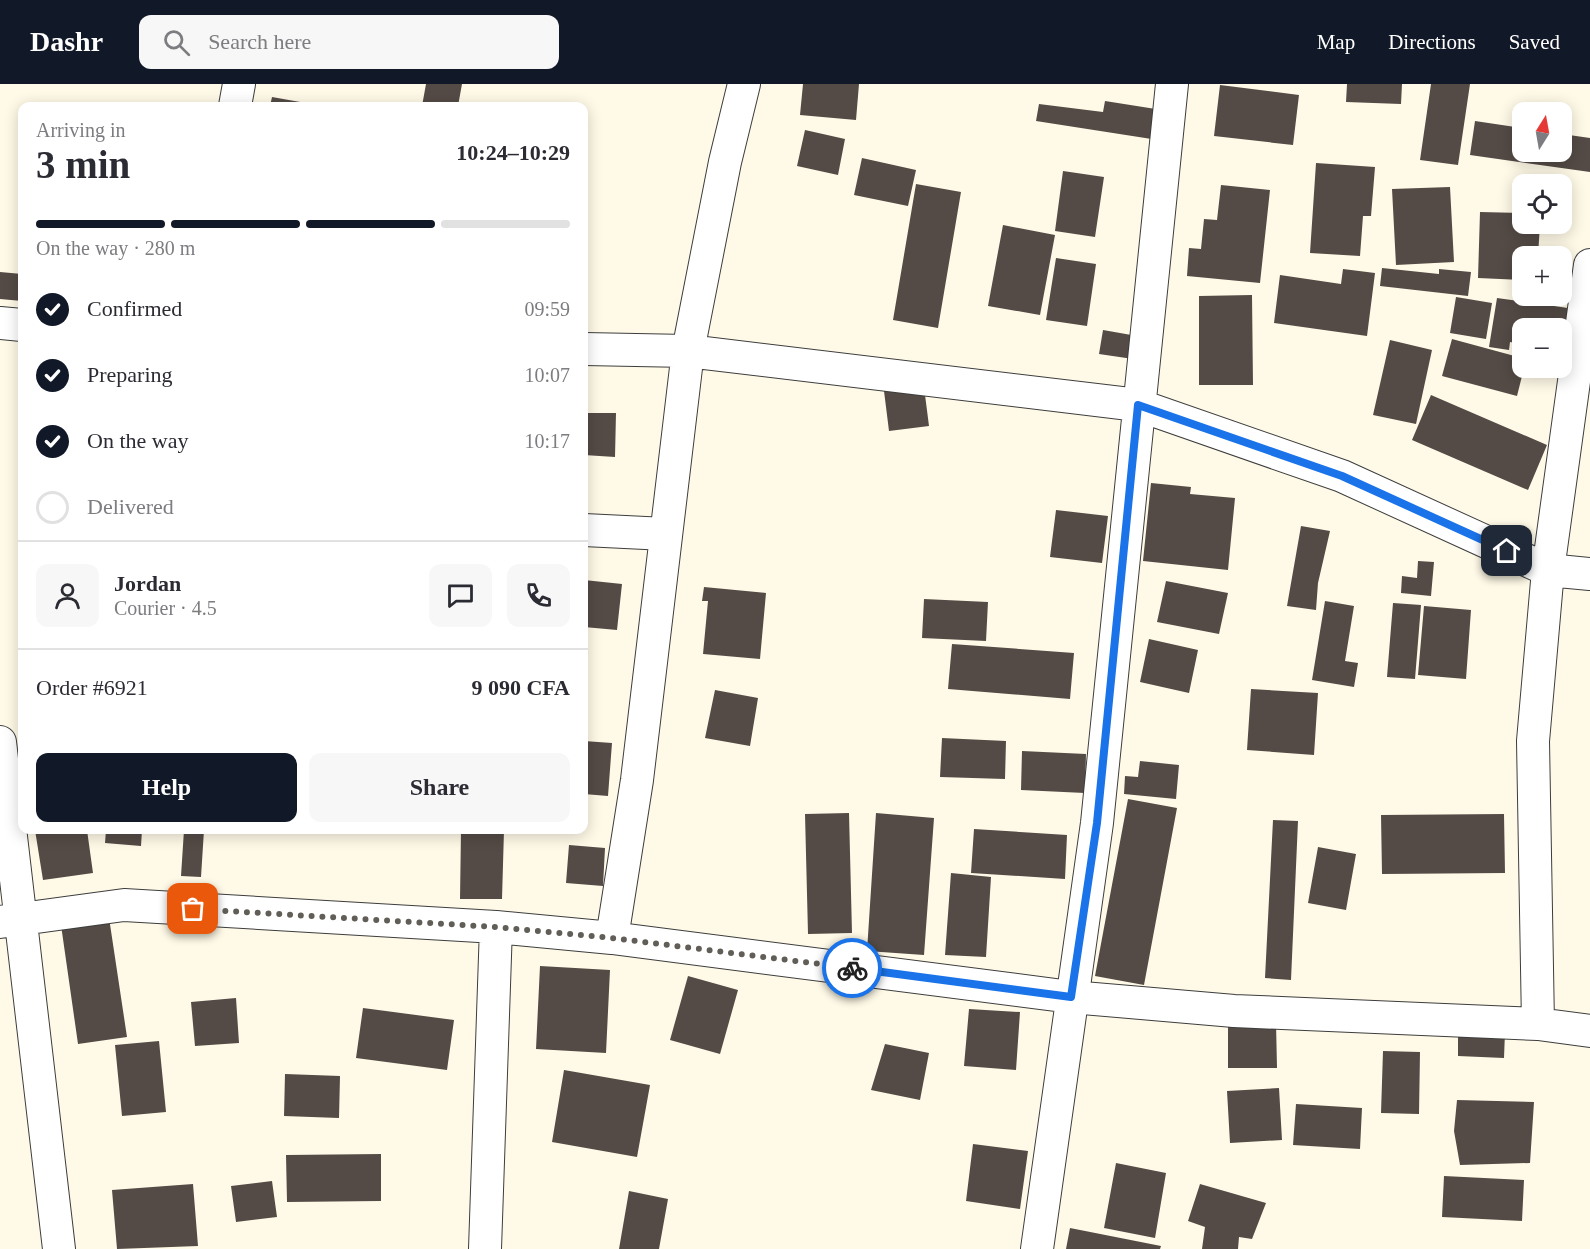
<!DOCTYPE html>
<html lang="en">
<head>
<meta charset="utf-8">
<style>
	body { margin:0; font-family:"Times New Roman",serif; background:#f7f7f7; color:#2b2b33; height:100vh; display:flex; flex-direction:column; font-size:22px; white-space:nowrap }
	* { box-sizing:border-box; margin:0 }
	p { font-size:20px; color:#7c7c81 }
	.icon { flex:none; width:33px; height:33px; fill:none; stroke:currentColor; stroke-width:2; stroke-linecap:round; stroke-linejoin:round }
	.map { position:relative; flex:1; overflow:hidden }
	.side { position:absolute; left:18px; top:18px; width:570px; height:732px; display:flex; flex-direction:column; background:#fff; border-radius:12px; box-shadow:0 3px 15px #0003 }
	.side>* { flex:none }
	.needle { width:39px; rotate:11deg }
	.controls { position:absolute; left:1512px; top:18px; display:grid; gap:12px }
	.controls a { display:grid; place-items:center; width:60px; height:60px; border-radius:12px; background:#fff; box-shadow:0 3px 15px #0003; font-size:30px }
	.pin { position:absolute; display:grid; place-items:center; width:51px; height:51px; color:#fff; margin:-26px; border-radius:12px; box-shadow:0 3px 9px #0006 }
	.courier { position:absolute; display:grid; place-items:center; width:60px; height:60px; margin:-30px; border:4px solid #1a73e8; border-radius:50%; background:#fff; color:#222; box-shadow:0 2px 8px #0007 }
	.headline em { font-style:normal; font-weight:800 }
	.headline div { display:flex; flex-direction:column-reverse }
	.headline { display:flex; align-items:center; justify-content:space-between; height:102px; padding:0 18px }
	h1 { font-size:39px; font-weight:800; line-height:45px }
	.bar { display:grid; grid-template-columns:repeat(4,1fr); gap:9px 6px; align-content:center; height:72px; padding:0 18px }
	.bar i { height:8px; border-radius:4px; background:#e1e1e2 }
	.bar .active { background:#111827 }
	.bar p { grid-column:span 4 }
	.line { display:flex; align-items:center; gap:15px; padding:0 18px; border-top:2px solid #e1e1e2 }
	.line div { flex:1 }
	.round { display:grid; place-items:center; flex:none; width:63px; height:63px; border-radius:12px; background:#f7f7f7 }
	ol { padding:0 18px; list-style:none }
	li { display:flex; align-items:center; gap:18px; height:66px }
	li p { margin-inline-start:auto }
	li .icon { padding:6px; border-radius:50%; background:#111827; color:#fff; stroke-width:4 }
	li:last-child { color:#7c7c81 }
	li i { width:33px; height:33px; border:3px solid #e1e1e2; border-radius:50% }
	.action { display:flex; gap:12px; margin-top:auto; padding:12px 18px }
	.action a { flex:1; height:69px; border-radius:12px; background:#111827; color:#fff; font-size:24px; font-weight:800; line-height:69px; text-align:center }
	.action a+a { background:#f7f7f7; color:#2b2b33 }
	header { display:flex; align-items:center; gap:36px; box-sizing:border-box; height:84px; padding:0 30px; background:#111827; color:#fff }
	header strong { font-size:28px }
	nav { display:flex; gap:33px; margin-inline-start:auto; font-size:21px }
	.search { width:420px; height:54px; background:#f7f7f7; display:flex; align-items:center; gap:15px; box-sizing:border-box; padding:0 21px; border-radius:12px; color:#7c7c81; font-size:22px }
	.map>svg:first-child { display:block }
</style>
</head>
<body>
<header>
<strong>Dashr</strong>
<div class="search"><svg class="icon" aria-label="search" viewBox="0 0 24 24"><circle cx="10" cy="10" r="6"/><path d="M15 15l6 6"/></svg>Search here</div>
<nav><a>Map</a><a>Directions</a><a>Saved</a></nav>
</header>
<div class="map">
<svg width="1590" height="1165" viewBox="0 0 1590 1165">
	<rect width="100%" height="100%" fill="#fffae7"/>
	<path fill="#544b46" d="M426 0H462L458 22H422Z
		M803 0H859L856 36 800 31Z
		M1347 0H1402L1401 20 1346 18Z
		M1431 0H1470L1458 81 1420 76Z
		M1220 1 1299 11 1293 61 1214 52Z
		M272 13 317 21V22H270Z
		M1105 17 1162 26 1158 56 1036 37 1039 20 1103 28Z
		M1475 37 1522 44V68H1562V50L1590 54V88L1470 71Z
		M805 46 845 55 838 91 797 82Z
		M862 74 916 86 908 122 854 111Z
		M1316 79 1375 83 1371 132H1363L1360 172 1310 169Z
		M1063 87 1104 93 1095 153 1055 147Z
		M916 100 961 108 938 244 893 236Z
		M1221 101 1270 106 1260 199 1187 192 1189 164 1201 165 1204 135 1217 136Z
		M1450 103 1454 178 1396 181 1392 105Z
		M1480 128 1522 129V140H1540L1538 172H1522V196L1478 194Z
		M1003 141 1055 151 1040 231 988 222Z
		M1056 174 1096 180 1087 242 1046 236Z
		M1382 184 1439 190V185L1471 188 1468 212 1380 202Z
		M1343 185 1375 189 1367 252 1274 239 1280 191 1341 200Z
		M0 188 22 190V217L0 215Z
		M1252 211 1253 301H1199V212Z
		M1456 213 1492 219 1486 255 1450 249Z
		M1497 214 1575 225 1562 274V244H1522V260L1510 258 1509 266 1489 263Z
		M1103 246 1137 252 1133 275 1099 270Z
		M1452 255 1522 274V284H1524L1517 312 1442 292Z
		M1390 256 1432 266 1416 340 1373 331Z
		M924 303 929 342 889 347 884 307Z
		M1431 311 1547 361 1528 406 1412 356Z
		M584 329H616L615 373 584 371Z
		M1151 399 1191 403 1190 410 1235 414 1228 486 1143 477Z
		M1056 426 1108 432 1102 479 1050 473Z
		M1301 442 1330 447 1318 499 1316 526 1287 522Z
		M1418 477 1434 478 1431 512 1401 509 1402 492 1417 494Z
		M584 496 622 500 617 546 584 543Z
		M1166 497 1228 509 1219 550 1157 538Z
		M704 503 766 509 760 575 703 570 708 517H702Z
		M924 515 988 518 986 557 922 554Z
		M1325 517 1354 522 1345 577 1358 579 1354 603 1312 596Z
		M1393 519 1421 521 1415 595 1387 593Z
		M1424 522 1471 526 1466 595 1418 591Z
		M1149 555 1198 566 1189 609 1140 598Z
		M952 560 1074 569 1070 615 948 605Z
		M1251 605 1318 609 1314 671 1247 666Z
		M715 606 758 614 750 662 705 654Z
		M942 654 1006 657 1005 695 940 693Z
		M584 657 612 659 608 712 584 710Z
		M1022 667 1086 670 1085 709 1021 706Z
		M1140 677 1179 681 1176 715 1124 710 1125 692 1138 693Z
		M1128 715 1177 724 1144 901 1095 892Z
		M849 729 852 849 808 850 805 730Z
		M876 729 934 734 924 871 867 867Z
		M1504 730 1505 789 1382 790 1381 731Z
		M1273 736 1298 737 1291 896 1265 894Z
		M974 745 1067 751 1065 795 971 789Z
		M35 746H87L93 789 43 796Z
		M106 746H142L141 762 105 759Z
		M184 746H204L201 793 181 792Z
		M461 746H504L502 815H460Z
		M569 761 605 764 603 802 566 799Z
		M1318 763 1356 770 1346 826 1308 819Z
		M951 789 991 793 986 873 945 871Z
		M108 827 127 953 78 960 60 834Z
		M540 882 610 886 606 969 536 965Z
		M688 892 738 906 720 970 670 956Z
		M236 914 239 959 195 962 191 918Z
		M363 924 454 936 447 986 356 974Z
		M969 925 1020 928 1016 986 964 982Z
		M1228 938H1276L1277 984H1228Z
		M1458 946 1505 948 1504 974 1458 972Z
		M159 957 166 1028 122 1032 115 961Z
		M885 960 929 969 920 1016 871 1006Z
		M1383 967 1420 968 1419 1030 1381 1029Z
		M564 986 650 1001 637 1073 552 1058Z
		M285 990 340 992 339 1034 284 1032Z
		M1279 1004 1282 1056 1230 1059 1227 1007Z
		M1457 1016 1534 1018 1530 1079 1460 1081 1454 1047Z
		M1296 1020 1362 1024 1360 1065 1293 1061Z
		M973 1060 1028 1067 1020 1125 966 1117Z
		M381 1070V1117L287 1118 286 1071Z
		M1116 1079 1166 1089 1155 1154 1104 1144Z
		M1444 1092 1524 1096 1522 1137 1442 1133Z
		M272 1097 277 1133 236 1138 231 1102Z
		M193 1100 198 1162 117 1165 112 1106Z
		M1200 1100 1266 1119 1252 1155 1239 1153 1238 1165H1202L1205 1143 1188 1137Z
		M629 1107 668 1115 659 1165H619Z
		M1070 1144 1161 1162 1160 1165H1066Z"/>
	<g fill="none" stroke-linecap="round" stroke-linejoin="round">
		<defs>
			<path id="minor" d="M235 22 239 0
				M0 239 22 241
				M584 265 688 267 1138 321 1342 392 1548 486 1590 490
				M584 446 666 450
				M0 658 59 1165
				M0 838 124 821 496 843 612 854 1071 913 1234 927 1538 940 1590 947
				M612 854 637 696 688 267 725 78 744 0
				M1538 940 1533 657 1548 486 1590 181
				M485 1165 496 843
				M1037 1165 1097 739 1172 0"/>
		</defs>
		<use href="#minor" stroke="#3d3d3d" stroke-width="34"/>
		<use href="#minor" stroke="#fff" stroke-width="32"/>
	</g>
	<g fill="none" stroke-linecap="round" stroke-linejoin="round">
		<path stroke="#605e57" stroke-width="6" stroke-dasharray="0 10.8" d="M193 825 496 843 612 854 852 884"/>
		<path stroke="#1a73e8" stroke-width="8" d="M852 884 1071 913 1097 739 1138 321 1342 392 1507 467"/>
	</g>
</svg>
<div class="controls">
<a><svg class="needle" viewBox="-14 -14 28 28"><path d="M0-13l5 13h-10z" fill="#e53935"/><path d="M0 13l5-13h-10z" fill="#7c7c81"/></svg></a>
<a><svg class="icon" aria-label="locate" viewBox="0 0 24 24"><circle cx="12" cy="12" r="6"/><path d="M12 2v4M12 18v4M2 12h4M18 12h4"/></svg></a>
<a>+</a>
<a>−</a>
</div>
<div class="pin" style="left:193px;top:825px;background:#ea580c"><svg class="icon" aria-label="bag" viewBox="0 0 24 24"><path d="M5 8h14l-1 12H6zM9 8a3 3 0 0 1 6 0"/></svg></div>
<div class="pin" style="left:1507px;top:467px;background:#1f2937"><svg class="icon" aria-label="home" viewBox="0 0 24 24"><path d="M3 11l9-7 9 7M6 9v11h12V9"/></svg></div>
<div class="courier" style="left:852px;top:884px"><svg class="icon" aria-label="bike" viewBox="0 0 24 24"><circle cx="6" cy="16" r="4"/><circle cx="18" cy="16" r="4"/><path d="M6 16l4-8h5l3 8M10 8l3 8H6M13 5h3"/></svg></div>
<section class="side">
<div class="headline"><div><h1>3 min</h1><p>Arriving in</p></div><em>10:24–10:29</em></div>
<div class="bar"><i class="active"></i><i class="active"></i><i class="active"></i><i></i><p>On the way · 280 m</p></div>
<ol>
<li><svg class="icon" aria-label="check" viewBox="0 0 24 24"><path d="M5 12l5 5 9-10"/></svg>Confirmed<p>09:59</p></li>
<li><svg class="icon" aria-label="check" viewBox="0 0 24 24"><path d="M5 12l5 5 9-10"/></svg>Preparing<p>10:07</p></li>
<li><svg class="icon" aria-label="check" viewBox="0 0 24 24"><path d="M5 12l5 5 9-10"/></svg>On the way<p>10:17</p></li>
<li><i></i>Delivered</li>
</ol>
<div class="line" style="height:108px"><a class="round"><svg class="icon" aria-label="person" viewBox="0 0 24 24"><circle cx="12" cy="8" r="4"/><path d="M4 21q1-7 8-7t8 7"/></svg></a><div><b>Jordan</b><p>Courier · 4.5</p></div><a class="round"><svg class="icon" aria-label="chat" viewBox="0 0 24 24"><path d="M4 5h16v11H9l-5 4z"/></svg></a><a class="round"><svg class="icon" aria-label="phone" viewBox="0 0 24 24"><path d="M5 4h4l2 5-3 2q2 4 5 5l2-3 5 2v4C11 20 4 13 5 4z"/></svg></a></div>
<div class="line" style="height:78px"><div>Order #6921</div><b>9 090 CFA</b></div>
<div class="action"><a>Help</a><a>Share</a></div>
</section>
</div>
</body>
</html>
